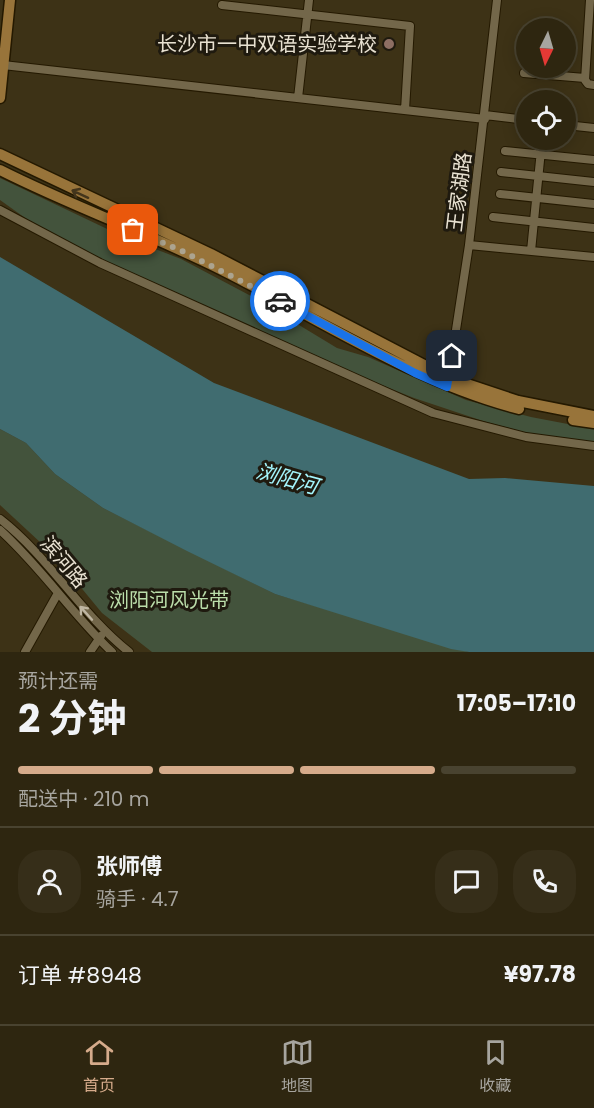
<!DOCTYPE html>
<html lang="zh">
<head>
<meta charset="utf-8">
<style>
	body { margin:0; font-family:Poppins,"Noto Sans SC",sans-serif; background:#362e19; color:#f1f3f6; height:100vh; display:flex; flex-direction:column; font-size:22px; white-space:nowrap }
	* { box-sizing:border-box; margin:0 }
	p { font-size:20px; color:#a7a59f }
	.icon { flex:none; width:33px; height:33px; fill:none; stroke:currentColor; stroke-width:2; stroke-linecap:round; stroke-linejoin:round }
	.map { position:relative; height:652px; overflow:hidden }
	.drawer { display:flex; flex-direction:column; background:#2e2610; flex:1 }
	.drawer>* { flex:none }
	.needle { width:39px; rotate:185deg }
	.fabs { position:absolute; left:516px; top:18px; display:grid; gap:12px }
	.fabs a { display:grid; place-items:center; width:60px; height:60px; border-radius:50%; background:#2e2610; box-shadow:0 3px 15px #0003,0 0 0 2px #494330; font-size:30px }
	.pin { position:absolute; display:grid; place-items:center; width:51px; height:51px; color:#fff; margin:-26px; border-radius:12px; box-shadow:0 3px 9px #0006 }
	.courier { position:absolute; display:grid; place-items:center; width:60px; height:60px; margin:-30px; border:4px solid #1a73e8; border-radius:50%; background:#fff; color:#222; box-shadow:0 2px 8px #0007 }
	.head em { font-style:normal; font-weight:700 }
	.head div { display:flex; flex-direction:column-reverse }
	.head { display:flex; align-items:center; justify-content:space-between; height:102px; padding:0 18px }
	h1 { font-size:39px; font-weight:700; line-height:45px }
	.bar { display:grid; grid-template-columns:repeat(4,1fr); gap:9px 6px; align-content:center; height:72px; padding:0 18px }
	.bar i { height:8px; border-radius:4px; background:#494330 }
	.bar .active { background:#d6ab8b }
	.bar p { grid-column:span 4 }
	.line { display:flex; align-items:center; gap:15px; padding:0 18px; border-top:2px solid #494330 }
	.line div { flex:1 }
	.round { display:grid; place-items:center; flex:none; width:63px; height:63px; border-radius:24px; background:#362e19 }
	.dock { display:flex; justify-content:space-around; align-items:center; height:84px; border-top:2px solid #494330; background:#2e2610; font-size:16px; color:#a7a59f }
	.dock a { display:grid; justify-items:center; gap:3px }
	.dock .active { color:#d6ab8b }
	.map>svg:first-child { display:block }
</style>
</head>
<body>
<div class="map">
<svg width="594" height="652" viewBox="0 0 594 652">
	<rect width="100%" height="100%" fill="#3d3216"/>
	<path fill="#43533c" d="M0 178 122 236 181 259 251 296 337 348 368 357 466 400 531 417 594 429V443L542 437 483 421 414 398 354 374 91 256 35 225 0 200Z
		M0 429 26 443 55 474 103 508 275 594 469 652H152L102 613 55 556 0 505Z"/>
	<path fill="#406c70" d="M0 257 214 383 469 479 505 478 594 486V652H469L451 649 275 594 187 551 103 508 55 474 26 443 0 429Z"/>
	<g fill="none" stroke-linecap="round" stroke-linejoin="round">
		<defs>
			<path id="minor" d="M590 0 585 80 588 84 594 85
				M222 5 410 26 405 110
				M3 65 485 119
				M524 73 585 78
				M298 98 309 0
				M485 115 526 120
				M566 125 594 128
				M505 151 594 160
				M501 172 594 182
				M500 194 594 204
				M0 210 100 263 433 413 526 437 594 446
				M493 217 594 228
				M469 245 594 257
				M531 251 542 140
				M448 382 469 245 497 0
				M0 519C49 557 80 613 129 652
				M0 530C41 567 72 614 112 652
				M25 652 58 593
				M90 652 101 636"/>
			<path id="major" d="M0 98 10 0
				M0 154 211 254 449 378 518 401 594 416
				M0 170C73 207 151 234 224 271 321 320 412 381 519 409
				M573 420 594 423"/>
		</defs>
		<use href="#minor" stroke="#241900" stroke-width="10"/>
		<use href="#major" stroke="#241900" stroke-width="13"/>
		<use href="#minor" stroke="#73674a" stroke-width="8"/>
		<use href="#major" stroke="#98743a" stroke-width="10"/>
	</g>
	<defs><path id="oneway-shaft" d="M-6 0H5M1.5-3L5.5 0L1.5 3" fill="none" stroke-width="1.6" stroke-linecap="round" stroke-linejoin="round" transform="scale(1.5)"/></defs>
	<use stroke="#43351c" href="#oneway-shaft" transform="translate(80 194) rotate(-155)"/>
	<use stroke="#bfb6a2" href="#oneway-shaft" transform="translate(86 613) rotate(-132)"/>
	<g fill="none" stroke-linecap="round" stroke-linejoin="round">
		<path stroke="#aca490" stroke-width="6" stroke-dasharray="0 10.8" d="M133 230 182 251 280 301"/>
		<path stroke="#1a73e8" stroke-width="8" d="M280 301 415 373 447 387 452 356"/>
	</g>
	<circle fill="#8d6e63" stroke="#1f1a0f" stroke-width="2" cx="389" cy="44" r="6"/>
	<g text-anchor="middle" stroke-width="6" stroke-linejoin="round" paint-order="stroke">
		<g font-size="20" fill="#e8e1d1" stroke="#1f1a0f" text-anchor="end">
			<text x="377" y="51">长沙市一中双语实验学校</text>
		</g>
		<g font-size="20" fill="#e8e1d1" stroke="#1f1a0f">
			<text transform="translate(459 192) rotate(-83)" y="7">王家湖路</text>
			<text transform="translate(64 562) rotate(50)" y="7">滨河路</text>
		</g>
		<g font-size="20" fill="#bbdeaa" stroke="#1f1a0f">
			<text x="169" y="607">浏阳河风光带</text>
		</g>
		<g font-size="21" font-style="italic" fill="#a4f5fc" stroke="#1f1a0f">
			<text transform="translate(287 479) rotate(15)" y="7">浏阳河</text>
		</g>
	</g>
</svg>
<div class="fabs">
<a><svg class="needle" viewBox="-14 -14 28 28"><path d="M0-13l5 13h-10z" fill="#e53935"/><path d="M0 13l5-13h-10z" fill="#a7a59f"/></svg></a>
<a><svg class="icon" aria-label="locate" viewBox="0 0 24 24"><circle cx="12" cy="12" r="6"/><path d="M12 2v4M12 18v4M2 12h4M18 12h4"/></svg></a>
</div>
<div class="pin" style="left:133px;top:230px;background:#ea580c"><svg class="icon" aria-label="bag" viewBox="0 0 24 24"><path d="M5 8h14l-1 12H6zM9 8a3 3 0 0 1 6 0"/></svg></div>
<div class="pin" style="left:452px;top:356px;background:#1f2937"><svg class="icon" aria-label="home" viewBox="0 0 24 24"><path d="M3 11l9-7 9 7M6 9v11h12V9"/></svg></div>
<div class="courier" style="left:280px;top:301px"><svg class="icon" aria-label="car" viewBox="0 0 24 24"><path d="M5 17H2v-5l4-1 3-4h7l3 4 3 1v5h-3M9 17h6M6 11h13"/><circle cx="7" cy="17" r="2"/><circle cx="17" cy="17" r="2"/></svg></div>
</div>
<section class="drawer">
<div class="head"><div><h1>2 分钟</h1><p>预计还需</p></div><em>17:05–17:10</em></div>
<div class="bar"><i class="active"></i><i class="active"></i><i class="active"></i><i></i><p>配送中 · 210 m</p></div>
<div class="line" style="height:108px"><a class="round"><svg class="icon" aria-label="person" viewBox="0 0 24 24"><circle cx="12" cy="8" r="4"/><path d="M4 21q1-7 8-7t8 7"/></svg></a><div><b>张师傅</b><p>骑手 · 4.7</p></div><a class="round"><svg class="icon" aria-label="chat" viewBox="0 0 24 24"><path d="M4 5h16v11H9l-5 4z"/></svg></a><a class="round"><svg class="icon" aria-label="phone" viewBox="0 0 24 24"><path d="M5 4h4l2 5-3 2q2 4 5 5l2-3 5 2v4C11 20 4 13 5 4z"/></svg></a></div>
<div class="line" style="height:78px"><div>订单 #8948</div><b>¥97.78</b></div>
</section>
<nav class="dock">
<a class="active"><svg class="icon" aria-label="home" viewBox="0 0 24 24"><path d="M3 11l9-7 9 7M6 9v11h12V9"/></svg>首页</a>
<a><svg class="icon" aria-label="map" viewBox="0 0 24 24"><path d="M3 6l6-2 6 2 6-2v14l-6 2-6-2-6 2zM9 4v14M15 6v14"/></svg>地图</a>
<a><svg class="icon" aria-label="saved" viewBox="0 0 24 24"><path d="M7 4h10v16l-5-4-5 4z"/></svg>收藏</a>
</nav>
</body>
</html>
